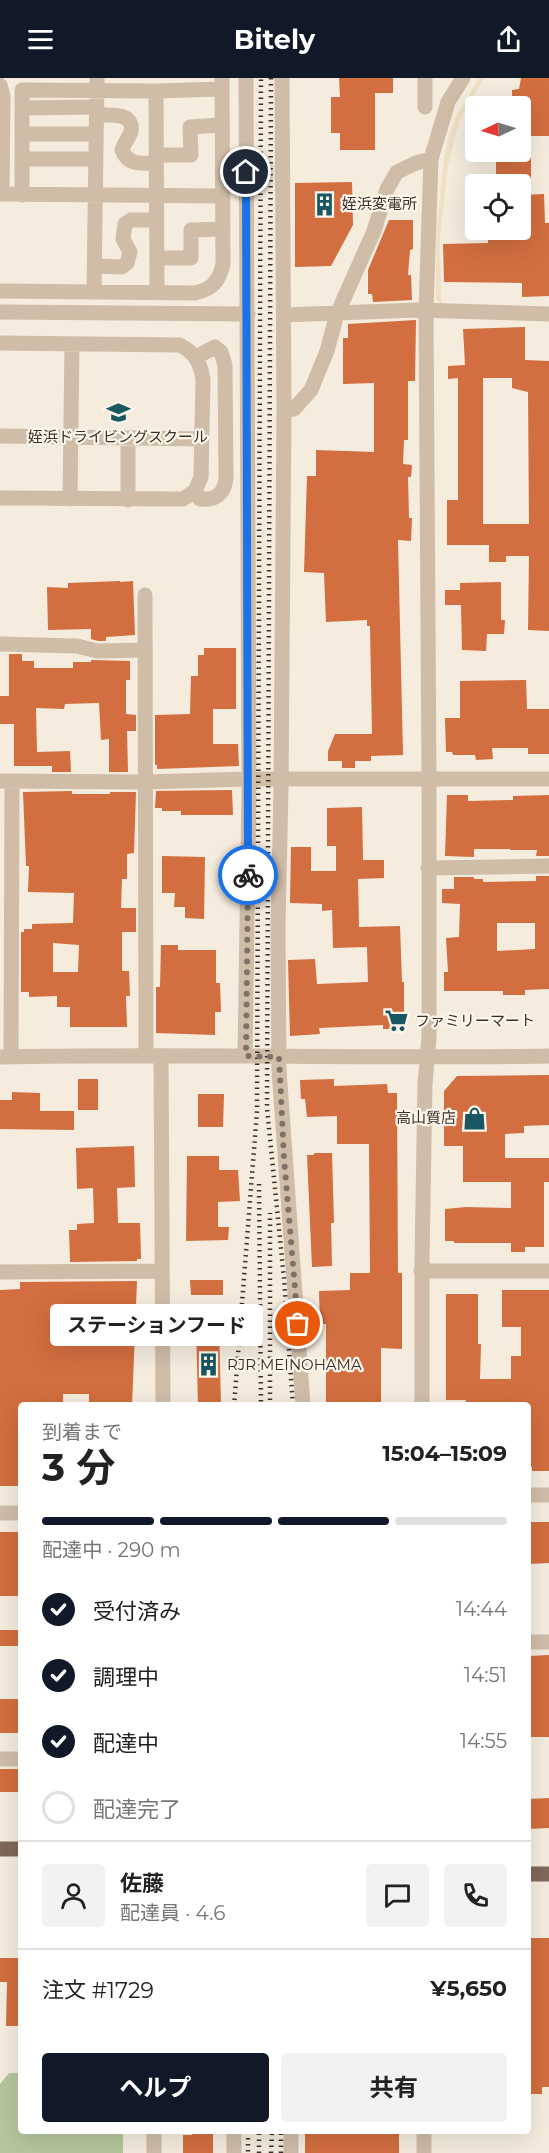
<!DOCTYPE html>
<html lang="ja">
<head>
<meta charset="utf-8">
<style>
	body { margin:0; font-family:Montserrat,"Noto Sans JP",sans-serif; background:#f2f2f2; color:#222; height:100vh; display:flex; flex-direction:column; font-size:22px; white-space:nowrap }
	* { box-sizing:border-box; margin:0 }
	p { font-size:20px; color:#767676 }
	.icon { flex:none; width:33px; height:33px; fill:none; stroke:currentColor; stroke-width:2; stroke-linecap:round; stroke-linejoin:round }
	.map { position:relative; flex:1; overflow:hidden }
	.sheet { position:absolute; left:18px; top:1324px; width:513px; height:732px; display:flex; flex-direction:column; background:#fff; border-radius:6px; box-shadow:0 6px 24px #0002 }
	.sheet>* { flex:none }
	.needle { width:39px; rotate:266deg }
	.controls { position:absolute; left:465px; top:18px; display:grid; gap:12px }
	.controls a { display:grid; place-items:center; width:66px; height:66px; border-radius:6px; background:#fff; box-shadow:0 6px 24px #0002; font-size:30px }
	.pin { position:absolute; display:grid; place-items:center; width:51px; height:51px; color:#fff; margin:-26px; border:3px solid #fff; border-radius:50%; box-shadow:0 2px 6px #0007 }
	.courier { position:absolute; display:grid; place-items:center; width:60px; height:60px; margin:-30px; border:4px solid #1a73e8; border-radius:50%; background:#fff; color:#222; box-shadow:0 2px 8px #0007 }
	.bubble { position:absolute; height:42px; border-radius:6px; background:#fff; box-shadow:0 6px 24px #0002; font-size:20px; font-weight:700; line-height:42px; text-align:center }
	.overview em { font-style:normal; font-weight:700 }
	.overview div { display:flex; flex-direction:column-reverse }
	.overview { display:flex; align-items:center; justify-content:space-between; height:102px; padding:0 24px }
	h1 { font-size:39px; font-weight:700; line-height:45px }
	.bar { display:grid; grid-template-columns:repeat(4,1fr); gap:9px 6px; align-content:center; height:72px; padding:0 24px }
	.bar i { height:8px; border-radius:4px; background:#e0e0e0 }
	.bar .selected { background:#111827 }
	.bar p { grid-column:span 4 }
	.line { display:flex; align-items:center; gap:15px; padding:0 24px; border-top:2px solid #e0e0e0 }
	.line div { flex:1 }
	.round { display:grid; place-items:center; flex:none; width:63px; height:63px; border-radius:6px; background:#f2f2f2 }
	ol { padding:0 24px; list-style:none }
	li { display:flex; align-items:center; gap:18px; height:66px }
	li p { margin-inline-start:auto }
	li .icon { padding:6px; border-radius:50%; background:#111827; color:#fff; stroke-width:4 }
	li:last-child { color:#767676 }
	li i { width:33px; height:33px; border:3px solid #e0e0e0; border-radius:50% }
	.action { display:flex; gap:12px; margin-top:auto; padding:12px 24px }
	.action a { flex:1; height:69px; border-radius:6px; background:#111827; color:#fff; font-size:24px; font-weight:700; line-height:69px; text-align:center }
	.action a+a { background:#f2f2f2; color:#222 }
	header { display:flex; justify-content:space-between; align-items:center; height:78px; padding:0 24px; background:#111827; color:#fff; font-size:27px; font-weight:700 }
	.map>svg:first-child { display:block }
</style>
</head>
<body>
<header><svg class="icon" aria-label="menu" viewBox="0 0 24 24"><path d="M4 6h16M4 12h16M4 18h16"/></svg>Bitely<svg class="icon" aria-label="share" viewBox="0 0 24 24"><path d="M12 15V3M7 8l5-5 5 5M5 13v7h14v-7"/></svg></header>
<div class="map">
<svg width="549" height="2075" viewBox="0 0 549 2075">
	<rect width="100%" height="100%" fill="#f5ecde"/>
	<path fill="#b5c69c" d="M9 1995H21V2054H123V2075H0V2006Z"/>
	<path fill="#efdfc4" d="M479 0H484L459 43 448 89 440 159 441 223 446 227H441L436 221V159L443 88 448 61 455 41Z"/>
	<path fill="#d26e3f" fill-rule="evenodd" d="M339 0H393V15H375V72H340V55H331V19H340Z
		M521 0H549V58H520V24H512V12L519 11Z
		M496 74H531V106H496Z
		M352 104 353 147 331 188 295 189V105Z
		M544 116 545 145H549V218L522 219V205L444 204 443 166 488 165V152H520V117Z
		M389 142H413V171L410 172 408 197H411L412 222 373 224 372 216H368V192Z
		M416 242 415 303H408V362H404L403 386 412 387 411 399H408L409 440H412L411 463 398 462 403 677 371 678V683H355V690H342V683H328V673L335 656H372L370 548H367V542L326 544 324 495 304 494 307 398H316V372L374 374V305L343 306V260H348V246Z
		M525 249V282L549 283V553L528 552 529 478H506V484H489V467H447V422H458V300L448 301V288L465 287 463 251ZM483 300H512V310L528 314 529 446H483Z
		M120 503V504L133 503 135 557 106 559V563H98L91 561V551L48 552 47 509 68 510V505Z
		M501 504V542H505L504 556H487L486 573 462 572 461 527H445V512H460V505Z
		M204 570H236V631H213V666H238L239 688 157 691V687H155V637L190 636 191 598H198V577H204Z
		M9 576H22V583H34V590H73V584H91V582L130 583V602H126V636L136 637V653H127L128 694H109V661L101 662 99 625 65 626 64 631 36 630 37 674 70 673 71 694H52V688H14V646H0V618H9Z
		M526 602 527 631H549V676H528V670H492L493 681 476 682 475 677H453L452 674H446L445 640H460V603Z
		M232 712 233 737H181V733H162V730H155L156 713Z
		M72 713V716H110V714H136L134 775 127 776V801H122L121 830H136V854H122V893H129L130 918H126L127 949H70V929H57V918L29 919V914H21V854H24V851H32V846L73 845 74 815 28 814 29 788H26L23 714ZM53 865 79 867 78 894H53Z
		M447 717H468V723L513 722V718L549 717V778H536L537 772H510V771H474V779L445 778Z
		M362 729 363 782H384V800L358 801 359 849 400 848 402 904H404V951H383V947L319 950 320 956 290 958 288 882 315 881 317 906 368 904 367 869 333 870 332 832 322 833V826L290 825 291 769H311V793H336V768H327V730Z
		M162 778 205 779 204 841 185 840V829H174L175 815H162Z
		M536 798H549V911L525 912V917H503V913H444V894H448L446 860 459 859 460 826 442 825V811H454V799H474V801H483V804L536 803ZM497 845H535V871L497 873Z
		M161 867H178V872H216V905H220L221 934H215V957L156 955V909H160Z
		M549 997V1047L524 1048V1055L505 1056V1080H549V1104H544V1169H525V1174H511V1165H454V1163H445V1131L466 1129 511 1130V1104H463V1068H444V1013L457 998Z
		M78 1001H98V1032H78Z
		M334 1001V1008L387 1006 388 1015H397L398 1195H402V1271L381 1270V1328H326V1246H320L319 1213 350 1212V1195H370L369 1066H337V1038L307 1039 305 1021H301L300 1002Z
		M12 1014 40 1015V1033H74V1052L0 1051V1022H12Z
		M198 1016H224L223 1049H198Z
		M134 1068 135 1109 117 1110 118 1145H140L141 1181H137V1183L70 1184 69 1152H77V1146L94 1145 93 1110 77 1111 76 1070Z
		M314 1075H332L334 1145H331L332 1188 312 1189 307 1077H314Z
		M187 1078H219V1092H238L240 1123 218 1124V1149H229L228 1162 186 1163Z
		M190 1202H223V1217H191Z
		M137 1203 132 1328H89V1316H63V1328H21V1408H0V1212L20 1211V1204Z
		M502 1212H549V1393H532V1389H528V1328H465L466 1322H446V1216H478V1266H481L480 1301H511V1278H521V1249H502Z
		M196 1247H219L221 1328H198Z
		M528 1444H549V1485L528 1486Z
		M0 1454H21V1518H0Z
		M0 1552H21V1568H0Z
		M549 1577V1659H528V1578Z
		M0 1621H21V1655H0Z
		M0 1691H19V1714H0Z
		M549 1720V1750L528 1751V1721Z
		M528 1860H549V2009H542V2016H528Z
		M0 1880H21V1948H6L7 1904H0Z
		M192 2054H213V2075H183V2057H192Z
		M305 2054H399V2075H305Z"/>
	<g fill="none" stroke-linecap="round" stroke-linejoin="round">
		<path stroke="#cfbda8" stroke-width="15" d="M282 0 284 333 281 710 278 848 279 992 303 1328
			M425 0V29
			M0 7 3 18 2 116
			M156 13 157 214
			M22 30 97 29
			M97 37C109 37 135 34 131 54 129 60 124 65 122 72 128 88 142 85 156 85
			M22 56H96
			M156 77H191L190 49 222 47
			M22 81H96
			M0 116 222 118
			M22 117V12L156 13 222 11
			M158 180H191V152L223 151
			M95 188 122 189 127 185 130 174 123 161 125 146 131 142H157
			M0 213 195 215C212 211 219 204 223 186L222 0
			M94 213 97 0
			M0 234 248 236
			M284 237 417 232 549 236
			M0 265 180 267C195 275 200 284 203 301L201 399 195 413 183 421 0 420
			M284 333 294 331 311 312 327 273 337 236 374 153 387 111 397 94 416 85 431 81
			M0 358 202 361
			M128 360V422
			M195 413 200 421C215 423 224 416 226 401L225 287 221 274 215 269 196 279
			M70 421 72 266
			M145 517 146 978
			M0 566 77 568 97 573 145 572
			M0 703 145 704 249 701H549
			M428 790 549 788
			M11 978 12 703
			M161 978 163 1328
			M245 978 249 709 246 0
			M0 979C183 975 366 981 549 978
			M421 1193H549
			M0 1194 162 1193
			M422 1328V1181L425 1006 429 959V701L426 232 431 81 448 24 463 0
			M528 1417H549
			M0 1435H21
			M528 1564H549
			M0 1681H21
			M154 2054V2075
			M234 2054V2075
			M291 2054V2075
			M424 2054V2075"/>
		<path stroke="#7f6859" stroke-width="15" d="M0 1771H21
			M528 1796H549"/>
		<path stroke="#3b3029" stroke-width="4.5" stroke-dasharray="1.5 4.5" stroke-linecap="butt" d="M271 0 267 1030 284 1201 293 1328
			M259 1106 261 1328
			M234 1328 257 1033 261 0
			M270 1328V1135
			M248 2054V2075
			M259 2075V2054
			M271 2075 272 2054
			M281 2075V2054"/>
	</g>
	<g fill="none" stroke-linecap="round" stroke-linejoin="round">
		<path stroke="#7c7268" stroke-width="6" stroke-dasharray="0 10.8" d="M248 797 246 978 279 979 284 1080 298 1246"/>
		<path stroke="#1a73e8" stroke-width="8" d="M246 94 248 797"/>
	</g>
	<defs>
		<symbol id="building-bare" viewBox="-9 -9 18 18"><path d="M-4-6H4V6H1V3H-1V6H-4ZM-2.5-4.3h1.7v1.8h-1.7ZM.8-4.3h1.7v1.8H.8ZM-2.5-1h1.7V.8h-1.7ZM.8-1h1.7V.8H.8Z" fill="#195762" stroke="#fcf6eb" stroke-width="2.5" paint-order="stroke"/></symbol>
		<symbol id="school-bare" viewBox="-9 -9 18 18"><path d="M0-5L7-2L0 1L-7-2ZM-4 1L0 2.5L4 1V4Q0 6-4 4Z" fill="#195762" stroke="#fcf6eb" stroke-width="2.5" paint-order="stroke"/></symbol>
		<symbol id="supermarket-bare" viewBox="-9 -9 18 18"><path d="M-6-5.5h2.5l.6 2H6L4.5 2H-2.5L-4.4-4H-6ZM-1.5 3.2a1.3 1.3 0 1 0 .1 0ZM3 3.2a1.3 1.3 0 1 0 .1 0Z" fill="#195762" stroke="#fcf6eb" stroke-width="2.5" paint-order="stroke"/></symbol>
		<symbol id="shop-bare" viewBox="-9 -9 18 18"><path d="M-5-2.5h2.3a2.7 3.5 0 0 1 5.4 0H5L5.5 6h-11ZM-1.5-2.5h3a1.5 2.3 0 0 0-3 0Z" fill="#195762" stroke="#fcf6eb" stroke-width="2.5" paint-order="stroke"/></symbol>
	</defs>
	<g fill-rule="evenodd">
		<use href="#building-bare" x="308" y="110" width="33" height="33"/>
		<use href="#school-bare" x="102" y="318" width="33" height="33"/>
		<use href="#supermarket-bare" x="380" y="926" width="33" height="33"/>
		<use href="#shop-bare" x="458" y="1024" width="33" height="33"/>
		<use href="#building-bare" x="192" y="1270" width="33" height="33"/>
	</g>
	<g text-anchor="middle" stroke-width="4.5" stroke-linejoin="round" paint-order="stroke">
		<g font-size="15" fill="#3b3029" stroke="#fcf6eb" text-anchor="start">
			<text x="342" y="131">姪浜変電所</text>
			<text x="118" y="364" text-anchor="middle">姪浜ドライビングスクール</text>
			<text x="415" y="948">ファミリーマート</text>
			<text x="456" y="1045" text-anchor="end">高山質店</text>
			<text x="227" y="1292">RJR MEINOHAMA</text>
		</g>
	</g>
</svg>
<div class="controls">
<a><svg class="needle" viewBox="-14 -14 28 28"><path d="M0-13l5 13h-10z" fill="#e53935"/><path d="M0 13l5-13h-10z" fill="#767676"/></svg></a>
<a><svg class="icon" aria-label="locate" viewBox="0 0 24 24"><circle cx="12" cy="12" r="6"/><path d="M12 2v4M12 18v4M2 12h4M18 12h4"/></svg></a>
</div>
<div class="pin" style="left:298px;top:1246px;background:#ea580c"><svg class="icon" aria-label="bag" viewBox="0 0 24 24"><path d="M5 8h14l-1 12H6zM9 8a3 3 0 0 1 6 0"/></svg></div>
<div class="pin" style="left:246px;top:94px;background:#1f2937"><svg class="icon" aria-label="home" viewBox="0 0 24 24"><path d="M3 11l9-7 9 7M6 9v11h12V9"/></svg></div>
<div class="courier" style="left:248px;top:797px"><svg class="icon" aria-label="bike" viewBox="0 0 24 24"><circle cx="6" cy="16" r="4"/><circle cx="18" cy="16" r="4"/><path d="M6 16l4-8h5l3 8M10 8l3 8H6M13 5h3"/></svg></div>
<div class="bubble" style="left:50px;top:1226px;width:213px">ステーションフード</div>
<section class="sheet">
<div class="overview"><div><h1>3 分</h1><p>到着まで</p></div><em>15:04–15:09</em></div>
<div class="bar"><i class="selected"></i><i class="selected"></i><i class="selected"></i><i></i><p>配達中 · 290 m</p></div>
<ol>
<li><svg class="icon" aria-label="check" viewBox="0 0 24 24"><path d="M5 12l5 5 9-10"/></svg>受付済み<p>14:44</p></li>
<li><svg class="icon" aria-label="check" viewBox="0 0 24 24"><path d="M5 12l5 5 9-10"/></svg>調理中<p>14:51</p></li>
<li><svg class="icon" aria-label="check" viewBox="0 0 24 24"><path d="M5 12l5 5 9-10"/></svg>配達中<p>14:55</p></li>
<li><i></i>配達完了</li>
</ol>
<div class="line" style="height:108px"><a class="round"><svg class="icon" aria-label="person" viewBox="0 0 24 24"><circle cx="12" cy="8" r="4"/><path d="M4 21q1-7 8-7t8 7"/></svg></a><div><b>佐藤</b><p>配達員 · 4.6</p></div><a class="round"><svg class="icon" aria-label="chat" viewBox="0 0 24 24"><path d="M4 5h16v11H9l-5 4z"/></svg></a><a class="round"><svg class="icon" aria-label="phone" viewBox="0 0 24 24"><path d="M5 4h4l2 5-3 2q2 4 5 5l2-3 5 2v4C11 20 4 13 5 4z"/></svg></a></div>
<div class="line" style="height:78px"><div>注文 #1729</div><b>¥5,650</b></div>
<div class="action"><a>ヘルプ</a><a>共有</a></div>
</section>
</div>
</body>
</html>
